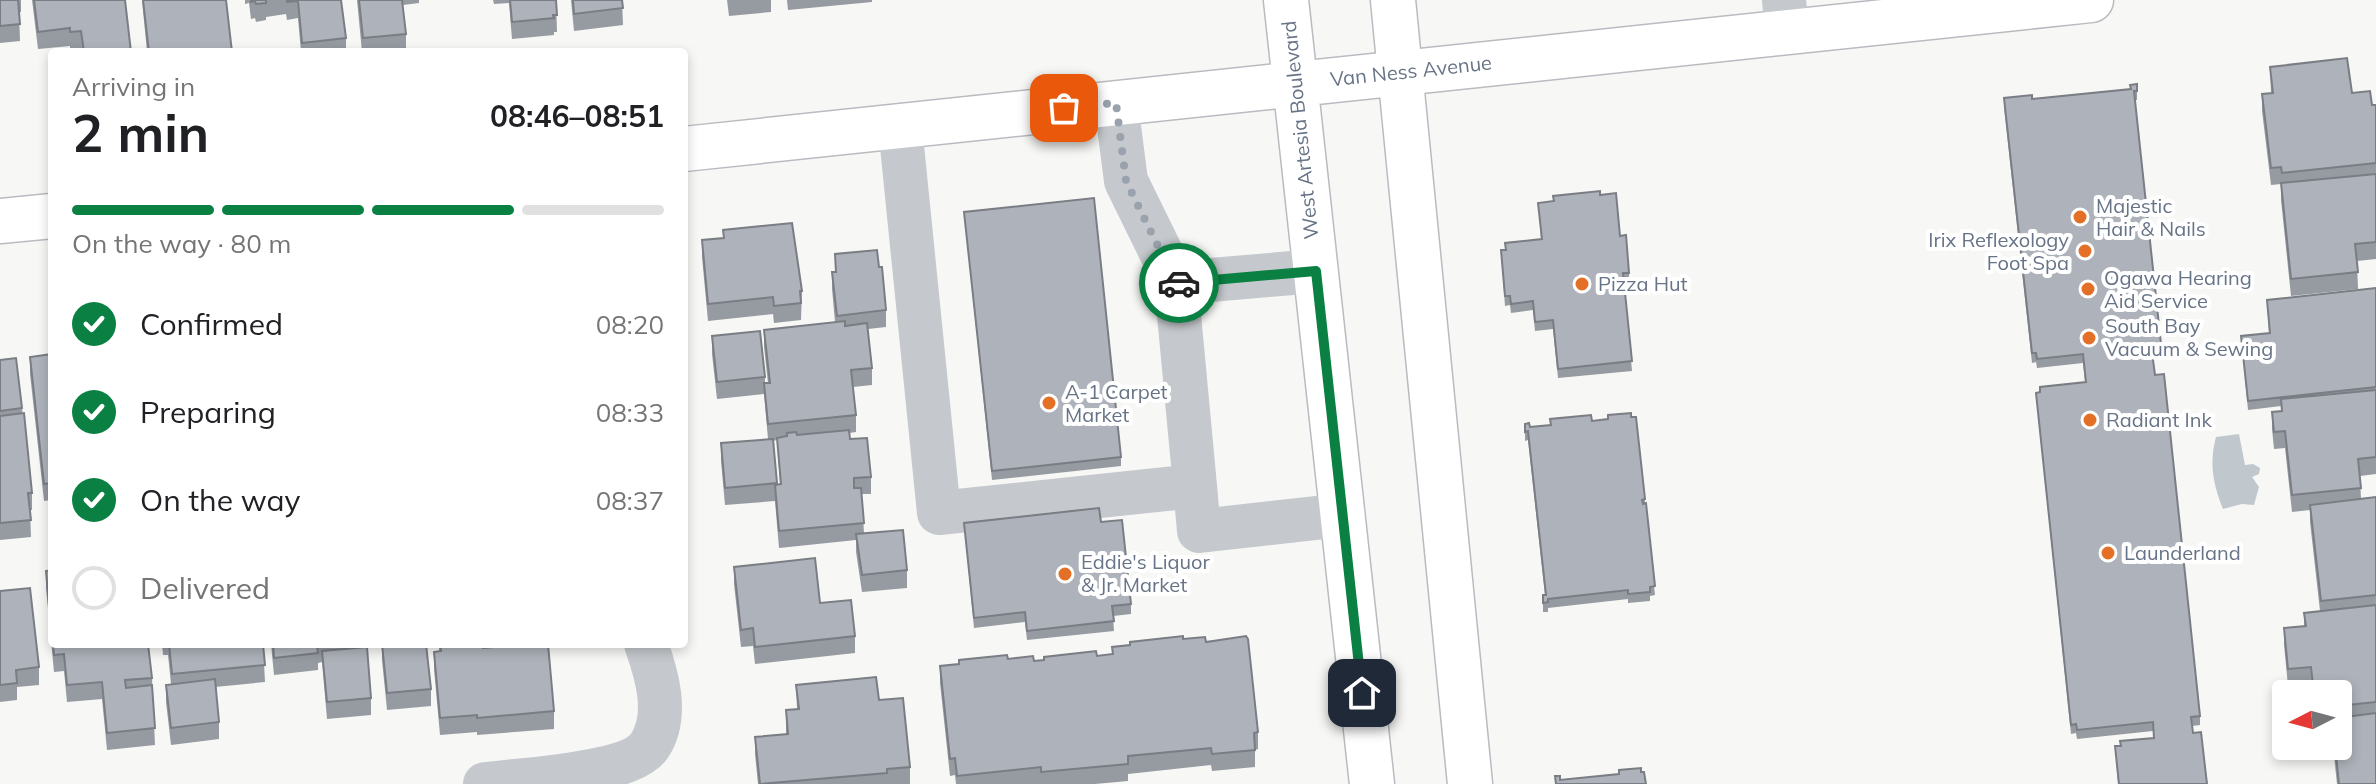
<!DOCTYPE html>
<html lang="en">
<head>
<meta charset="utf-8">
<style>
	body { margin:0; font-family:Mulish,sans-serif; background:#f6f6f6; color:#202124; height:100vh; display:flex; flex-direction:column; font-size:30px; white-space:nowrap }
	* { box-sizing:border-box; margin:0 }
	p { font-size:26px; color:#757577 }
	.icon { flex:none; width:44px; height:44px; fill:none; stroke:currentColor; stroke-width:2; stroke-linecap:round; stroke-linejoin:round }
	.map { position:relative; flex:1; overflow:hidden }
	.sheet { position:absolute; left:48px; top:48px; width:640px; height:600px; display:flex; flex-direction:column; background:#fff; border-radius:8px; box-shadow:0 4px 12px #0003 }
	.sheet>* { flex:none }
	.needle { width:52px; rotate:264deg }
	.buttons { position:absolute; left:2272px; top:680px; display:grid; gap:16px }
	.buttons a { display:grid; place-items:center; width:80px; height:80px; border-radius:8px; background:#fff; box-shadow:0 4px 12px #0003; font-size:40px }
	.pin { position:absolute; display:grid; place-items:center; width:68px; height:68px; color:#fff; margin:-34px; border-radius:16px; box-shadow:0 4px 12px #0006 }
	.courier { position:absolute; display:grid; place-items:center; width:80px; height:80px; margin:-40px; border:6px solid #0b8043; border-radius:50%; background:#fff; color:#222; box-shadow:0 2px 10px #0007 }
	.headline em { font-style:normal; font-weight:700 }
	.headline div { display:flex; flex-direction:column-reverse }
	.headline { display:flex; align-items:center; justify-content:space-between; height:136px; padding:0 24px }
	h1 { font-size:52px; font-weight:700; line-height:60px }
	.bar { display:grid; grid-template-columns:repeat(4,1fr); gap:12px 8px; align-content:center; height:96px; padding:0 24px }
	.bar i { height:10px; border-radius:6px; background:#e0e0e0 }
	.bar .selected { background:#0b8043 }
	.bar p { grid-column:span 4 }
	ol { padding:0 24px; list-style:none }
	li { display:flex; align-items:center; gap:24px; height:88px }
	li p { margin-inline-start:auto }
	li .icon { padding:8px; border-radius:50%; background:#0b8043; color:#fff; stroke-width:4 }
	li:last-child { color:#757577 }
	li i { width:44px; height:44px; border:4px solid #e0e0e0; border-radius:50% }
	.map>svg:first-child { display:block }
</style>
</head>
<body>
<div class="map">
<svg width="2376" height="784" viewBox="0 0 2376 784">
	<rect width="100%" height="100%" fill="#f7f8f5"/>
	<path fill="#c0c8ce" d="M2239 434 2245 465 2253 464 2260 468 2259 474 2252 477 2259 487 2254 505 2242 504 2223 509C2213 484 2209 463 2216 437Z"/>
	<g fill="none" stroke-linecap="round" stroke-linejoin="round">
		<defs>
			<path id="major" d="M1286 0 1372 784
				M1393 0 1470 784
				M684 149 2091 0
				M0 221 52 216"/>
		</defs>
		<use href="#major" stroke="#b8bbc0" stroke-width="47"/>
		<path stroke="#c5c8cc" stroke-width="44" d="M1784 0 1787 32
			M1116 103 1126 181 1176 283
			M900 126 939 513 1195 486 1199 531 1343 515
			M1195 486 1176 283 1316 271
			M485 784C519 780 632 774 650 745 669 715 657 675 646 644"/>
		<use href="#major" stroke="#fff" stroke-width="44"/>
	</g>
	<path fill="#969aa1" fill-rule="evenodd" d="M0 0H21V12H19L20 41 0 43Z
		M32 0H125L131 52H82L81 48 70 49V46L38 49Z
		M142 0H226L232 52H147Z
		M245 0H341L346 38V52H301L298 18 287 20 286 14 266 17V20L256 22 255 18 251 19 249 3 245 4Z
		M357 0H419V3L403 5 406 34V51L362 52Z
		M493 0H556L557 32H554V35L512 39 509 3 494 4Z
		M571 0H622L623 25 574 31Z
		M727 0H771V12L729 16Z
		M787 0H872V2L788 10Z
		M2270 67 2352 93 2372 105H2376V259L2357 261 2358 289 2291 296 2281 200V184L2271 185 2262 111V94L2271 93Z
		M2137 84V100H2135L2161 344V354L2152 355 2200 716V725L2192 726 2193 733 2207 784H2118L2115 746 2153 738V731L2077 739 2076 733 2071 734 2036 393 2085 382 2083 363 2037 368 2036 362 2032 363 2004 107V98L2032 99 2131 89Z
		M1600 195 1620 236 1629 273V282L1624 283 1632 371 1558 378 1553 329 1535 331 1533 310 1511 313 1510 305 1505 306 1501 250H1505V243L1541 239 1538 203Z
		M964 212 1121 457V466L992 480Z
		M723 230 802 291 801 320 774 323 773 314 708 321 702 257V240L723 238Z
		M835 254 879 267 886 310V327L868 329 872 368V385L853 387 856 415V432L849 433 850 439 871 477V494H862L864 534 907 570V588L862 592 856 552V540L779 548 775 501 725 505 721 461V443L768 439 764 394 717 399 712 354V336L765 377V383H768L764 347V330L835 322 832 289V272H835ZM777 440 780 484 777 485 773 441Z
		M2376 288V474L2360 476 2361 499 2376 497V784H2337L2333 746H2338V694H2312L2311 684 2288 686 2284 645V628L2304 626V613L2320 611 2310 522V510L2292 512 2285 448 2274 449 2272 429V412L2281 411V406L2248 410 2241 336 2269 333 2267 300Z
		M52 354V500L44 501 30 374V357Z
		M0 360 22 408 32 493V510H30L31 537 0 540Z
		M1636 417 1655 595 1650 596V601L1628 603V599L1548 608V612H1543V595H1545L1528 440 1525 441V424L1530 427Z
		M1101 522 1131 604V614L1113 616 1114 631 1027 640 1025 622 974 628 964 523Z
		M734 567 820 603 855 636V653L755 664 753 646 741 647 734 584Z
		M46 571 152 678 155 745 107 750 102 699 67 702 64 671 54 672 46 588Z
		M0 591 39 667V685L17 687V700L0 702Z
		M1183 639 1206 642 1258 732V749L1255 750V767L1212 771 1211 765 1128 774V781L1095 784H956L955 775 950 776 940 683V666L1008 659 1034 661 1112 654V647Z
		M162 644H263L265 682 215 687 219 722V739L171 745 166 702V685L171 684 168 655H163Z
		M271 644H366L371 698V715L327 719 322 662 318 663V670L274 675Z
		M382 644 431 689V706L387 710 382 660Z
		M439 644H482L483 648 554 711V729L477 735V732L440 735 434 669V652H439Z
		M796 685 879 700 910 767V784H758L755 754V737L786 734V710L797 709Z"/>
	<path fill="#aeb3bb" stroke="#7a7d83" stroke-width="2" d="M0 0H18L20 24 0 26Z
		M34 0H125L131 52H84L81 31 70 32V28L38 32Z
		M143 0H226L232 52H149Z
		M251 0H266V3L256 4 255 1 251 2Z
		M287 0H341L346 38 302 43 298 1 287 2Z
		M359 0H402L406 34 363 38Z
		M510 0H556L557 15H553L554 18 512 22Z
		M573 0H622L623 8 574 14Z
		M2347 58 2352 93 2370 91 2372 105H2376V163L2282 173 2281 167 2271 168 2262 94 2273 93 2270 67Z
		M2137 84V91H2134L2161 344 2151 345 2155 375 2164 374 2200 716 2191 717 2193 733 2201 732 2207 784H2119L2115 746H2121L2120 741 2154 738 2153 722 2077 730 2076 724 2071 725 2036 393 2040 392V387L2086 382 2083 354 2037 359 2036 353H2032L2004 98 2032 95V99L2131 89 2130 85Z
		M2376 174V242L2355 244 2358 272 2291 279 2281 183Z
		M1600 191V195L1616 193 1620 236 1626 235 1629 273H1623L1632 361 1558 369 1553 320 1535 322 1533 301 1511 304 1510 296H1505L1501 250H1506L1505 243 1542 239 1538 203 1554 201 1553 196Z
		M1094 198 1121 457 992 471 964 212Z
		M792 223 802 291H800L801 303 774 306 773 297 708 304 702 240 724 238 723 230Z
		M877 250 879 267H882L886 310 837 316 832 272H836L835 254Z
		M2376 288V387L2248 401 2241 336 2270 333 2267 300Z
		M845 321V326L867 323 872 368 851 370 856 415 768 424 764 383H770L764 330Z
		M760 331 765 377 717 382 712 336Z
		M52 354V483L44 484 30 357Z
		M16 358 22 408 0 411V360Z
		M2376 390V457L2358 459 2361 488 2292 495 2285 431 2274 432 2272 412 2282 411 2281 399Z
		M24 413 32 493H28L31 520 0 523V416Z
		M1631 413V417H1636L1645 499 1642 500 1643 504 1646 503 1655 586 1650 587V592L1628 594V590L1548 599V602L1543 603V595H1546L1528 431 1525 432V424L1529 423 1530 427 1551 425 1550 419 1591 415 1592 421 1608 419V415Z
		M849 430 850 439 867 438 871 477 854 478V488H861L864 523 779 531 775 485 781 484 777 438 787 436V433L796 432 797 435Z
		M773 439 777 483 725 488 721 443Z
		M2376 497V595L2321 601 2310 505Z
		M1099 508 1101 522 1122 520 1131 604 1112 606 1114 621 1027 631 1025 612 974 618 964 523Z
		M903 530 907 570 862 575 856 534Z
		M815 558 820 603 851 600 855 636 755 647 753 628 741 630 734 567Z
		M52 570V638L46 571Z
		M30 588 39 667 16 670 17 683 0 685V591Z
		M2376 605V702L2338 706V694H2314L2311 667 2288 669 2284 628 2306 626 2304 613Z
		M1183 636V639L1205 637 1206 642 1246 636 1248 639 1258 732 1254 733 1255 750 1212 754 1211 748 1128 756V764L1041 772V767L957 776 955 758 950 759 940 666 959 664V660L1007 655 1008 659 1033 656 1034 661 1044 660V657L1096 651 1097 656 1113 654 1112 647 1130 645V642Z
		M53 644H148L152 678 125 680 126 688 152 685 155 728 107 733 102 682 67 685 64 654 54 655Z
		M169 644H263L265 665 172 674Z
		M273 644H331L317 645 318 653 274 658Z
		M382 644H426L431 689 387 693Z
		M440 644H482L483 648 526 644H548L554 711 477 718V715L440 718 434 652 441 651Z
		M367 647 371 698 327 702 322 651Z
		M876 677 879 700 903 698 910 767 887 769V773L760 784 755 737 788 734 786 710 799 709 796 685Z
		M215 679 219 722 171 728 166 685Z
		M2376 713V784H2339L2335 746H2338V718Z
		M1641 768V772H1644L1646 784H1556L1555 776H1560V780L1619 774V770Z"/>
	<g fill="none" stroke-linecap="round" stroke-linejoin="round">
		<path stroke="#99a2ad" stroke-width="8" stroke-dasharray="0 14.4" d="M1064 108 1116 103 1126 181 1176 283H1179"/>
		<path stroke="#0b8043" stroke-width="10" d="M1179 283 1316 271 1362 693"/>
	</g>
	<g fill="#e47028" stroke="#fff" stroke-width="3">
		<circle cx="2080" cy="217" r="8"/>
		<circle cx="2085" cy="251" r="8"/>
		<circle cx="1582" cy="284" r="8"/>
		<circle cx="2088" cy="289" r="8"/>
		<circle cx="2089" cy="338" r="8"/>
		<circle cx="1049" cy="403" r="8"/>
		<circle cx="2090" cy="420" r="8"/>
		<circle cx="2108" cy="553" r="8"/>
		<circle cx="1065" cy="574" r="8"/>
	</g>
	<g text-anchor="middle" stroke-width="8" stroke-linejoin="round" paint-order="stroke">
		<g font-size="20" fill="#677386" stroke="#fff">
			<text transform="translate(1411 71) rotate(-6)" y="7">Van Ness Avenue</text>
			<text transform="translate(1300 130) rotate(-96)" y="7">West Artesia Boulevard</text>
		</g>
		<g font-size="20" fill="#677386" stroke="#fff" text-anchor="start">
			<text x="2096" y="213">Majestic<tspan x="2096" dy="23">Hair &amp; Nails</tspan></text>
			<text x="2069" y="247" text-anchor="end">Irix Reflexology<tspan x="2069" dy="23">Foot Spa</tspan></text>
			<text x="2104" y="285">Ogawa Hearing<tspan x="2104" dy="23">Aid Service</tspan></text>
			<text x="1598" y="291">Pizza Hut</text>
			<text x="2105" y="333">South Bay<tspan x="2105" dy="23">Vacuum &amp; Sewing</tspan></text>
			<text x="1065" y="399">A-1 Carpet<tspan x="1065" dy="23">Market</tspan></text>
			<text x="2106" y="427">Radiant Ink</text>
			<text x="2124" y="560">Launderland</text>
			<text x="1081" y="569">Eddie's Liquor<tspan x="1081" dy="23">&amp; Jr. Market</tspan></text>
		</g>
	</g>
</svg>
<div class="buttons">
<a><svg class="needle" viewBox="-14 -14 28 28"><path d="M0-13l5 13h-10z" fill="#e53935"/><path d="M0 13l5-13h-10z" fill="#757577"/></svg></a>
</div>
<div class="pin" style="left:1064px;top:108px;background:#ea580c"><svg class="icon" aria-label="bag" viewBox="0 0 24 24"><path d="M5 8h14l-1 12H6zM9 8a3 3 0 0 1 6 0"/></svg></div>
<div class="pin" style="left:1362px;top:693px;background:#1f2937"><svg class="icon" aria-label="home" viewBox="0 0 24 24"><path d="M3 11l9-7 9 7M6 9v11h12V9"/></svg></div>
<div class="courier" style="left:1179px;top:283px"><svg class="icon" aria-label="car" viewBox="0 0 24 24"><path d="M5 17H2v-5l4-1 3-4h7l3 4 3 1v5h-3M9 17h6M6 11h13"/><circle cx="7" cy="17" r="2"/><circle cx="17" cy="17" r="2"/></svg></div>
<section class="sheet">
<div class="headline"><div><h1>2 min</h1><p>Arriving in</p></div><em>08:46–08:51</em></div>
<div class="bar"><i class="selected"></i><i class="selected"></i><i class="selected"></i><i></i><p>On the way · 80 m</p></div>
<ol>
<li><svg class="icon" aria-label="check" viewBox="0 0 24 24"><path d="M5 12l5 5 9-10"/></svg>Confirmed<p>08:20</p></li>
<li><svg class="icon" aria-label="check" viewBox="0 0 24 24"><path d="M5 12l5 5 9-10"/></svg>Preparing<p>08:33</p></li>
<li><svg class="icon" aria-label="check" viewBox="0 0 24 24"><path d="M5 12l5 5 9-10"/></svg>On the way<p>08:37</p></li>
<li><i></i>Delivered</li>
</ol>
</section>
</div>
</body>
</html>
